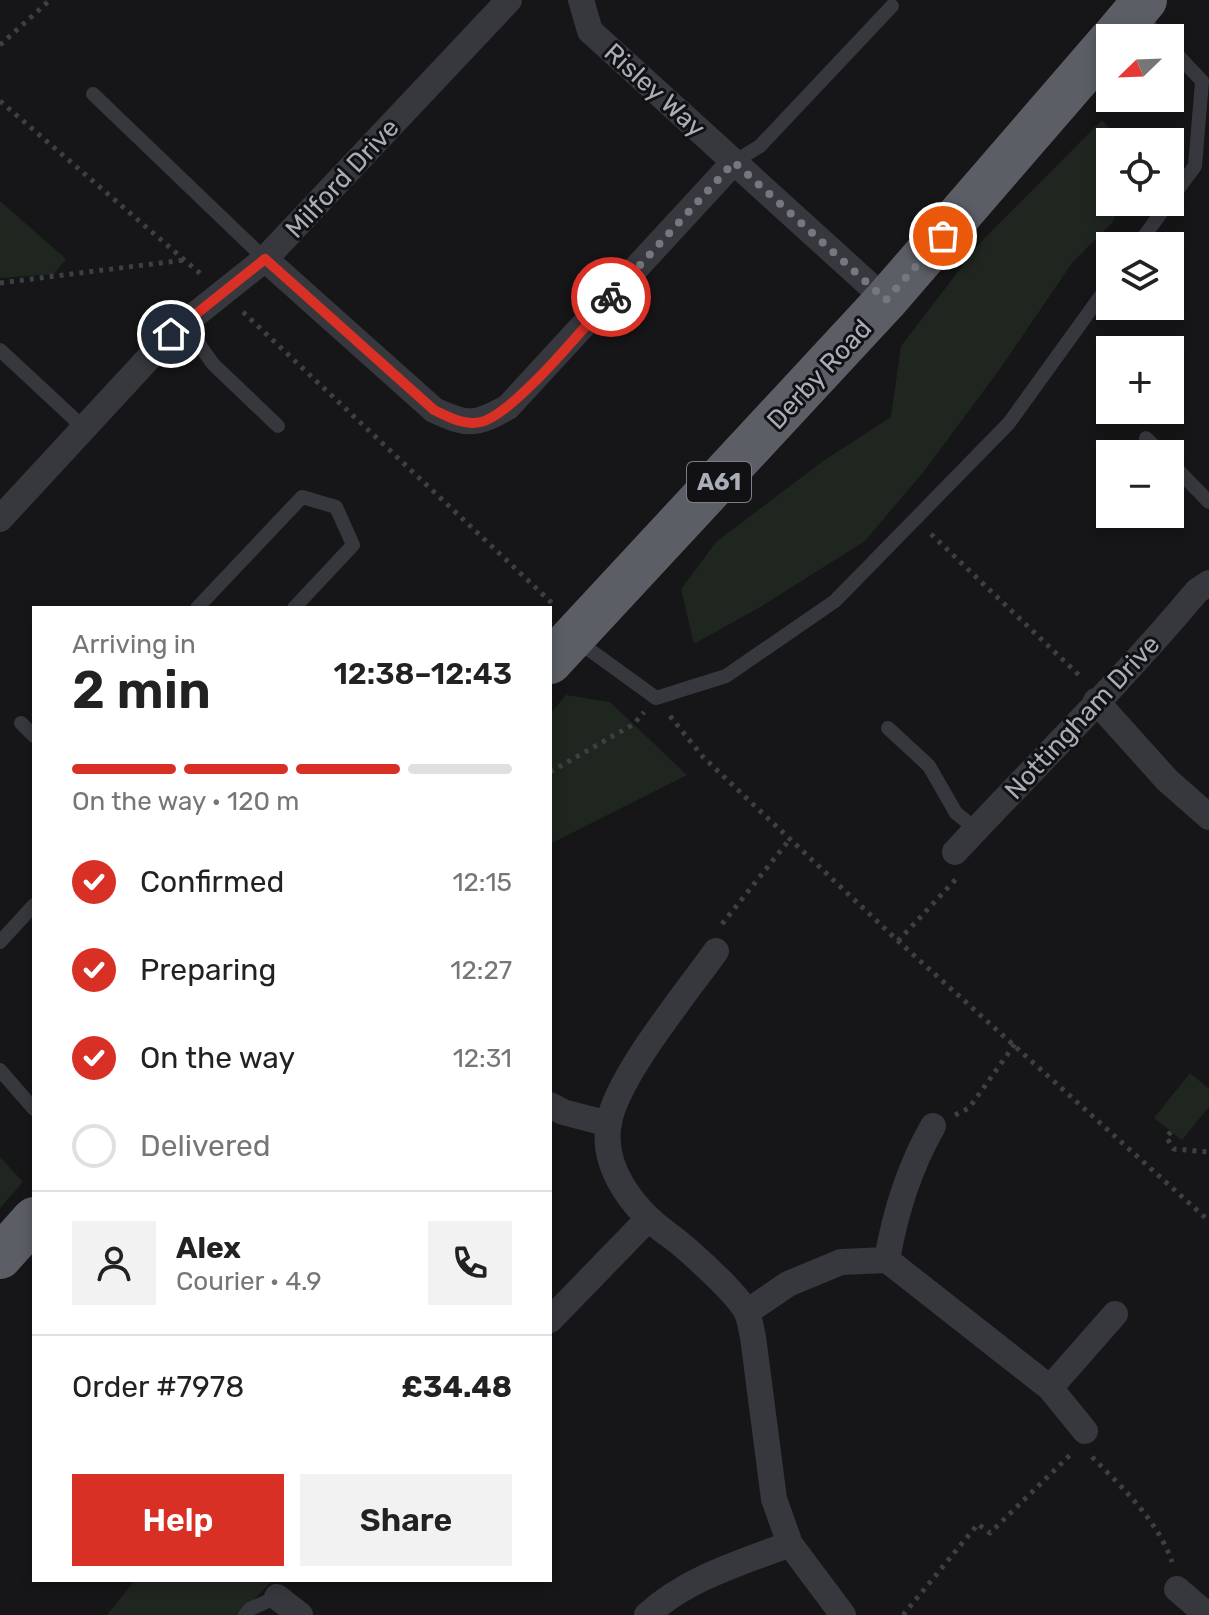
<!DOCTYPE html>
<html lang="en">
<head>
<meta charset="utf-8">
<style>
	body { margin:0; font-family:Rubik,sans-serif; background:#f2f2f2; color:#222; height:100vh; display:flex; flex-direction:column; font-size:30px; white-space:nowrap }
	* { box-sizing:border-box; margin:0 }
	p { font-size:26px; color:#767676 }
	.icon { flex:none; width:44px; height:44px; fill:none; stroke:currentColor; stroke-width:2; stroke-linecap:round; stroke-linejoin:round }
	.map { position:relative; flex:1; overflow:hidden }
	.side { position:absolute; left:32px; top:606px; width:520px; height:976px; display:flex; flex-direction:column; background:#fff; border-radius:0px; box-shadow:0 4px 12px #0003 }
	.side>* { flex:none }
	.needle { width:52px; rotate:247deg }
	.buttons { position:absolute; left:1096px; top:24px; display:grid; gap:16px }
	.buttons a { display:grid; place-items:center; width:88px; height:88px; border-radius:0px; background:#fff; box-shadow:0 4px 12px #0003; font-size:40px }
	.pin { position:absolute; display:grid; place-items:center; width:68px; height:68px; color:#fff; margin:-34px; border:4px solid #fff; border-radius:50%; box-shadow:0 2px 8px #0007 }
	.courier { position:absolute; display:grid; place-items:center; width:80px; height:80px; margin:-40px; border:6px solid #d93025; border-radius:50%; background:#fff; color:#222; box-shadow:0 2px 10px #0007 }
	.headline em { font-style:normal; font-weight:600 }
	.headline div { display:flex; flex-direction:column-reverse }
	.headline { display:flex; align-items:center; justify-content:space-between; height:136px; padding:0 40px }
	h1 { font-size:52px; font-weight:600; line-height:60px }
	.bar { display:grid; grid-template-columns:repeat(4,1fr); gap:12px 8px; align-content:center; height:96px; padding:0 40px }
	.bar i { height:10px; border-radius:6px; background:#e0e0e0 }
	.bar .active { background:#d93025 }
	.bar p { grid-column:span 4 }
	.line { display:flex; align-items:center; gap:20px; padding:0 40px; border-top:2px solid #e0e0e0 }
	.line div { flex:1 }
	.round { display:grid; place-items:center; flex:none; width:84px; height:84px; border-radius:0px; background:#f2f2f2 }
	ol { padding:0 40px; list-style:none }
	li { display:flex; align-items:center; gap:24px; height:88px }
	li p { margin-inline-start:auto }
	li .icon { padding:8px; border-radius:50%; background:#d93025; color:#fff; stroke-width:4 }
	li:last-child { color:#767676 }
	li i { width:44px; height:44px; border:4px solid #e0e0e0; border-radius:50% }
	.action { display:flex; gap:16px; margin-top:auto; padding:16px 40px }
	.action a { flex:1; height:92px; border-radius:0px; background:#d93025; color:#fff; font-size:32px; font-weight:600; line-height:92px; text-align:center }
	.action a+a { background:#f2f2f2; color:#222 }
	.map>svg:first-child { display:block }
</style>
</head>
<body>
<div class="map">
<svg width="1209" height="1615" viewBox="0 0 1209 1615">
	<rect width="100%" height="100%" fill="#161618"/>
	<path fill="#1e261f" d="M1102 120 1120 142H1110V202H1120L1113 222 1072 263 1002 366 925 470 865 541 762 606 694 644 681 589 716 542 823 461 891 417 901 346 980 243Z
		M0 201 66 259 54 274 0 278Z
		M566 695 610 702 687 775 550 844V714Z
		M1190 1073 1209 1089V1107L1182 1140 1154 1118Z
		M0 1157 23 1182 0 1208Z
		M135 1580H272V1581L239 1615H107Z"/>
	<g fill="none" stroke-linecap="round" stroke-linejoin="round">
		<path stroke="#3d3f44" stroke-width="5" stroke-dasharray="4 6" stroke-linecap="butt" d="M0 45 50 0
			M0 101 203 276
			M0 283 184 260
			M243 312 553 604
			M931 534 1083 679
			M670 716 703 757 898 941 1209 1221
			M550 772 634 724 644 712
			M722 924 790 839
			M898 941 957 878
			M955 1115 969 1108 1015 1044
			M1171 1132 1166 1137 1174 1149 1209 1152
			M1092 1457C1123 1488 1158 1521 1172 1562
			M903 1615 978 1524 990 1533 1070 1455"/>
		<path stroke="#37383d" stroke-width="14" d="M1139 15 1161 38
			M1170 47 1202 81 1195 166 1170 200
			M93 94 265 259
			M734 162 760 146 892 6
			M1137 246 1169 202
			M184 323 213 364 278 426
			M0 350 84 428
			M1146 438 1162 454
			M1170 462 1209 502
			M197 608 302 497 336 507 353 545 294 608
			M576 640 656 698 726 676 835 601 1009 423 1110 283
			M21 723 34 736
			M888 728 929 766 956 813 976 829
			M0 942 34 905
			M0 1070 34 1109
			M245 1615 250 1609 277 1597"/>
		<path stroke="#37383d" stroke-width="26" d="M581 0 590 31 886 300
			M265 259 434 410C468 426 476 425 508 407L734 162
			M0 519 171 334 265 259 509 0
			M1096 701 1167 780 1209 817
			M955 852C1036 765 1121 682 1197 591L1209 583
			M716 951C687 992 618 1075 609 1122 600 1168 635 1211 669 1235 687 1248 738 1294 747 1313 750 1320 751 1329 753 1337L774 1499 790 1544 843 1615
			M550 1105 563 1112 609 1124
			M933 1126C909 1168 895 1213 887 1260L1050 1388 1115 1314
			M747 1312 788 1284 841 1262 887 1260
			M550 1320 647 1220
			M1050 1388 1085 1431
			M1177 1589 1207 1615
			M277 1597 300 1615
			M647 1615C687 1578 740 1563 790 1544"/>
		<path stroke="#5b5e65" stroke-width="44" d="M1113 38 1145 0
			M550 662 886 300 1110 41
			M0 1257 34 1219"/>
	</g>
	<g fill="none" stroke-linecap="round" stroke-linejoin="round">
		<path stroke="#757880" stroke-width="8" stroke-dasharray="0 14.4" d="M611 297 734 162 886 300 943 236"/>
		<path stroke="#d93025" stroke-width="10" d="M171 334 265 259 434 410C449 417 464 426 481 422 514 414 586 325 611 297"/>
	</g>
	<g text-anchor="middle" stroke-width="6" stroke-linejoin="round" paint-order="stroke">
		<rect fill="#111113" stroke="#7b7e86" stroke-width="2" x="687" y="462" width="64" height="40" rx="6"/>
		<g font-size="24" font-weight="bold" fill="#a8adb8">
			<text x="719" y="490">A61</text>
		</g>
		<g font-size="26" fill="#a8adb8" stroke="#111113">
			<text transform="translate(655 90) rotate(42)" y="9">Risley Way</text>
			<text transform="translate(342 178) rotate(-47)" y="9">Milford Drive</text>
			<text transform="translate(819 374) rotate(-47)" y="9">Derby Road</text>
			<text transform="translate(1082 717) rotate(-47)" y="9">Nottingham Drive</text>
		</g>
	</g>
</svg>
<div class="buttons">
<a><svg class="needle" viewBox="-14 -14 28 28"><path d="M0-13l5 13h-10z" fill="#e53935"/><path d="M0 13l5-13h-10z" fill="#767676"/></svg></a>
<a><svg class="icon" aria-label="locate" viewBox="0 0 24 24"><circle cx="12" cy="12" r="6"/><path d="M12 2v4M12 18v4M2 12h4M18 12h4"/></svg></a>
<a><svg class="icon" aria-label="layers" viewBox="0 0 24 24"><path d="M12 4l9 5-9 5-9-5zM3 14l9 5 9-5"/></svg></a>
<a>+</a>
<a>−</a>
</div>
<div class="pin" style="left:943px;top:236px;background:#ea580c"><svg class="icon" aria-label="bag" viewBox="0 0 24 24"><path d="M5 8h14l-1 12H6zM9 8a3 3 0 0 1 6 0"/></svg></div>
<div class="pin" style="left:171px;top:334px;background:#1f2937"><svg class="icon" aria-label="home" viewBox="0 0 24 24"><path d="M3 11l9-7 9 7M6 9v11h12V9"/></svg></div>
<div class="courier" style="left:611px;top:297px"><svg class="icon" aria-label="bike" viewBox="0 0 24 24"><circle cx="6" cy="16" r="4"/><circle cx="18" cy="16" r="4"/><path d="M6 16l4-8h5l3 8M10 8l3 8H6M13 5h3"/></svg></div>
<section class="side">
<div class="headline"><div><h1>2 min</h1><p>Arriving in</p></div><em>12:38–12:43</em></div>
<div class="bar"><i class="active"></i><i class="active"></i><i class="active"></i><i></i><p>On the way · 120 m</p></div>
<ol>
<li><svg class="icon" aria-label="check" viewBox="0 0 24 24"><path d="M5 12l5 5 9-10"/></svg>Confirmed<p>12:15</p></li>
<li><svg class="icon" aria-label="check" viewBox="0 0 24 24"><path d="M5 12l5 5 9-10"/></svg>Preparing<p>12:27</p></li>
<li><svg class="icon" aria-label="check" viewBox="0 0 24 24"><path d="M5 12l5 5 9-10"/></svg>On the way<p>12:31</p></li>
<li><i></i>Delivered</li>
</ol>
<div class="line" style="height:144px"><a class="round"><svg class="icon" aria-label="person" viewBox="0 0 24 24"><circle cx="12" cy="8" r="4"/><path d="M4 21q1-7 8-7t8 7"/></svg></a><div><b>Alex</b><p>Courier · 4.9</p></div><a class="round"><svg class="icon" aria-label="phone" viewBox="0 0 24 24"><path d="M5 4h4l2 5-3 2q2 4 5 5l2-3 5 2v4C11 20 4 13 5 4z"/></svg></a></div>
<div class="line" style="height:104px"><div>Order #7978</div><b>£34.48</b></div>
<div class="action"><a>Help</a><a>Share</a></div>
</section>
</div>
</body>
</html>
